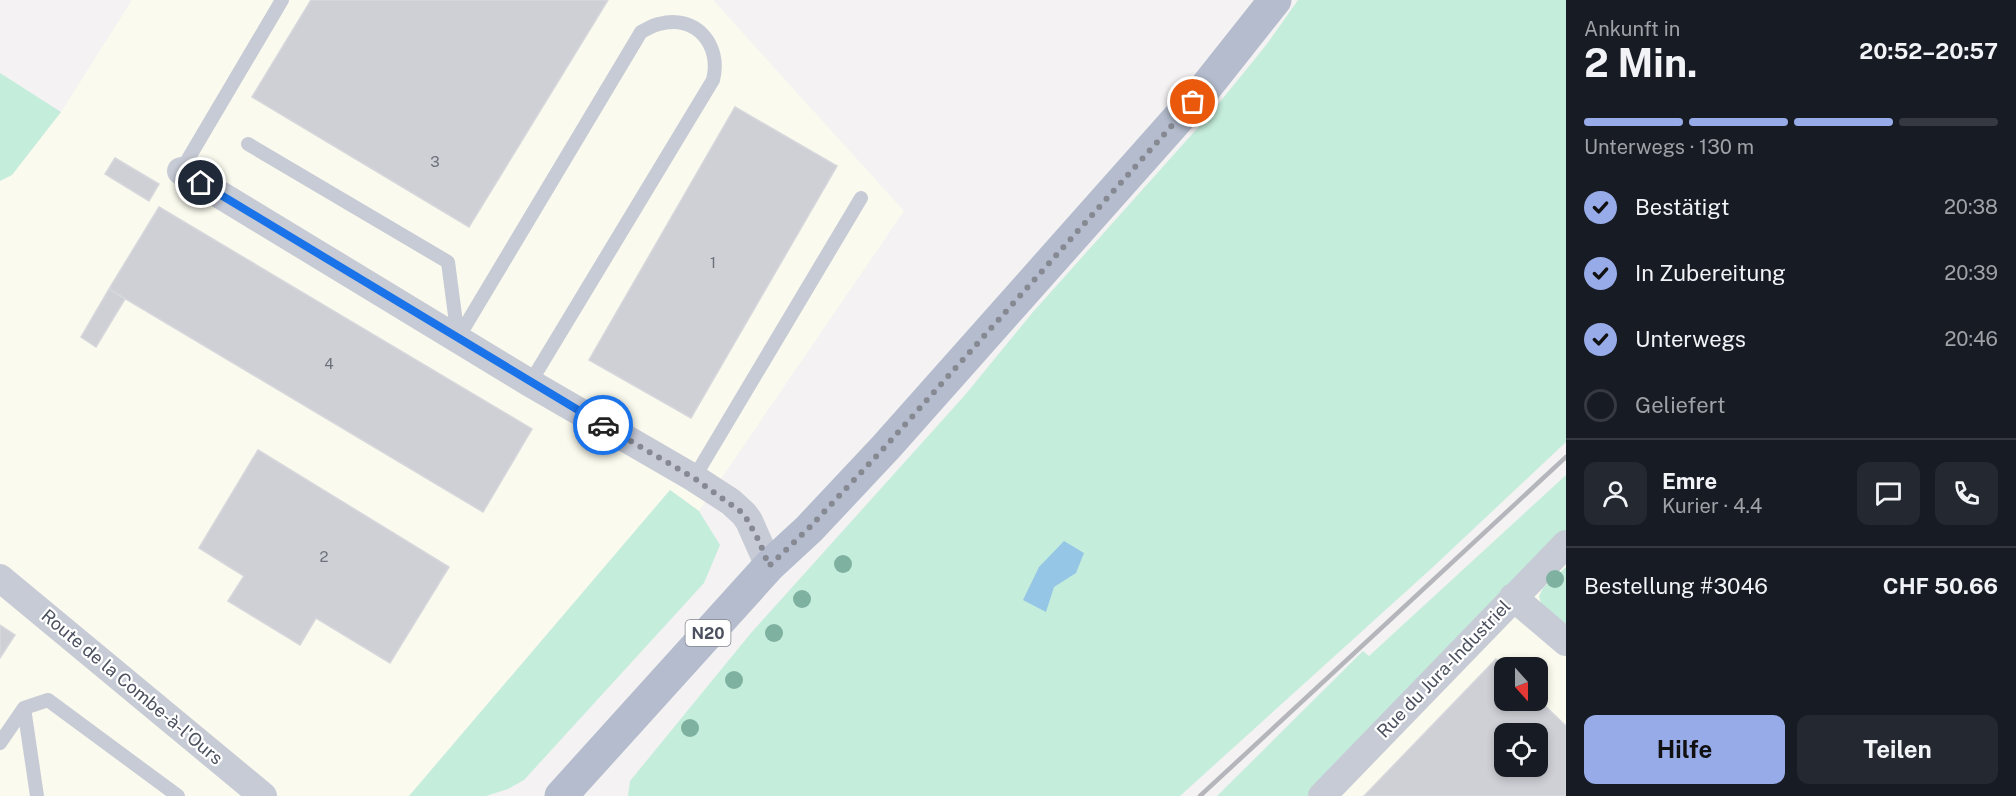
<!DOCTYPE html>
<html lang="de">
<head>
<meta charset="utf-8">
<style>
	body { margin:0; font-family:"Public Sans",sans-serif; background:#242831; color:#f1f3f6; height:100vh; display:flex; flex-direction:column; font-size:22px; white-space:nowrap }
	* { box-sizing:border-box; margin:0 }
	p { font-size:20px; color:#9ea1a6 }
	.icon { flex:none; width:33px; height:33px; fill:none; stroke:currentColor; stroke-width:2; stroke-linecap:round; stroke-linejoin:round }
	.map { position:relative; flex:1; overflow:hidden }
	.drawer { display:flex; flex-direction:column; background:#171b24; width:450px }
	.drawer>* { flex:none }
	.needle { width:39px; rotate:159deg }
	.fabs { position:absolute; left:1494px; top:657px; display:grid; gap:12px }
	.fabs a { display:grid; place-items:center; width:54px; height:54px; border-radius:12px; background:#171b24; box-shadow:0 3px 9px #0003; font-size:30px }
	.pin { position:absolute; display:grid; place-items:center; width:51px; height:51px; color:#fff; margin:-26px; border:3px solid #fff; border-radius:50%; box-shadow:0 2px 6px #0007 }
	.courier { position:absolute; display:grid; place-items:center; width:60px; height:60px; margin:-30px; border:4px solid #1a73e8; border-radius:50%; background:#fff; color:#222; box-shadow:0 2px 8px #0007 }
	.headline em { font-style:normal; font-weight:700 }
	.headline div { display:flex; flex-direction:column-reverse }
	.headline { display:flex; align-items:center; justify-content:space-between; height:102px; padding:0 18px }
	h1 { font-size:39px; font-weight:700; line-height:45px }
	.bar { display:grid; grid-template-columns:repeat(4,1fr); gap:9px 6px; align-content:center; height:72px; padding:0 18px }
	.bar i { height:8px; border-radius:4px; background:#363941 }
	.bar .on { background:#97abe8 }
	.bar p { grid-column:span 4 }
	.line { display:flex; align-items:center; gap:15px; padding:0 18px; border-top:2px solid #363941 }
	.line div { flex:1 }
	.round { display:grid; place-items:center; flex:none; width:63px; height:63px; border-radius:12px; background:#242831 }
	ol { padding:0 18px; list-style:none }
	li { display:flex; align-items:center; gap:18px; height:66px }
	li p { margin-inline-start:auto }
	li .icon { padding:6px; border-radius:50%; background:#97abe8; color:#111; stroke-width:4 }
	li:last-child { color:#9ea1a6 }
	li i { width:33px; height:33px; border:3px solid #363941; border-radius:50% }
	.cta { display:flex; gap:12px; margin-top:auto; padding:12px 18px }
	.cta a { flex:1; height:69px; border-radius:12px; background:#97abe8; color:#111; font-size:24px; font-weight:700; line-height:69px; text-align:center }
	.cta a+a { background:#242831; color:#f1f3f6 }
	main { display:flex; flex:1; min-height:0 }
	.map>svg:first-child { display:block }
</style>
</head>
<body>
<main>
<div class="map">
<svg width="1566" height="796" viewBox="0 0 1566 796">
	<rect width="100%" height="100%" fill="#f4f2f2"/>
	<path fill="#fbfaee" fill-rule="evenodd" d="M132 0H713L904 211 699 511 670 490 409 796H0V181L12 175 61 112Z
		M1566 530V796H1313L1497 598ZM1504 668H1538V700H1504ZM1504 734H1538V766H1504Z"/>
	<path fill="#c5eddc" d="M1298 0H1566V442L1433 567 1180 796H628L630 781 751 633 965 395 1033 312 1211 113 1267 44Z
		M0 73 61 112 12 175 0 181Z
		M1566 475V530L1497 598 1312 796H1217L1363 651 1369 656Z
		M670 490 699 511 720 545 704 583 524 780 508 789 486 796H409Z
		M1566 567V624L1541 604 1539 596 1543 588Z"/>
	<path fill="#96c6e6" d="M1064 541 1084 553 1076 573 1054 587 1046 612 1023 600 1039 567Z"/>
	<path fill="#cfd0d5" stroke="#d6d7dc" stroke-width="1.5" fill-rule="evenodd" d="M311 0H608L469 227 252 97Z
		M735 107 837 166 691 418 589 360Z
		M115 158 159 184 149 201 105 174Z
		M159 207 532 429 483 512 109 289Z
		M109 289 125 299 96 347 81 337Z
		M258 450 449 567 390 663 316 618 300 645 228 601 244 576 199 548Z
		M0 625 15 635 0 658Z
		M1496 659 1505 668 1504 700H1538V699L1566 726V796H1364ZM1504 734H1538V766H1504Z"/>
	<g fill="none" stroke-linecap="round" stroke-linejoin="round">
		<path stroke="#c7cbd5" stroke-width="14" d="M248 144 448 262 458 338
			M181 171 282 0
			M458 338 641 32C647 29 653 25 659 24 696 14 722 45 713 80L530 383
			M694 478 861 198
			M24 708 37 796
			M0 743 24 708 48 700 178 796"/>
		<path stroke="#c7cbd5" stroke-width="28" d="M181 171 530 383 694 478 731 502 744 514 749 521 769 566
			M0 578 263 796
			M1513 597 1566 642
			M1322 796 1566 544"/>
		<path stroke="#b4bccd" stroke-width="33" d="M561 796 769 566 809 529 886 447 1206 87 1275 0"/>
		<path stroke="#b4b6bb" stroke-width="4.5" d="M1200 796 1566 457"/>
	</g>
	<g fill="#7fb1a1">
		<circle cx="843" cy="564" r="9"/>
		<circle cx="1555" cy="579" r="9"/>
		<circle cx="802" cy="599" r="9"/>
		<circle cx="774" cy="633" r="9"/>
		<circle cx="734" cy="680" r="9"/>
		<circle cx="690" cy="728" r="9"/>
	</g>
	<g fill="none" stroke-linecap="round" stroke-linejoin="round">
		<path stroke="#868992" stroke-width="6" stroke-dasharray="0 10.8" d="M603 425 694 478 744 514 759 541 769 566 808 529 885 447 1193 102"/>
		<path stroke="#1a73e8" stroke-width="8" d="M201 183 603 425"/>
	</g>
	<g text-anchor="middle" stroke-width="4.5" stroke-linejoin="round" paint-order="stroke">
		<g font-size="15" fill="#6c717c">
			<text x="435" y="167">3</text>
			<text x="713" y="268">1</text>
			<text x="329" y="369">4</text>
			<text x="324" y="562">2</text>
		</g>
		<rect fill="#fff" stroke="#81858e" stroke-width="1.5" x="685.5" y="620" width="45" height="26" rx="4.5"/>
		<g font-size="16" font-weight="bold" fill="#4b515e">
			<text x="708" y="639">N20</text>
		</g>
		<g font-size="18" fill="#4b515e" stroke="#fff">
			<text transform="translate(1444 669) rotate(-46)" y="6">Rue du Jura-Industriel</text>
			<text transform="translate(132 687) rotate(40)" y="6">Route de la Combe-à-l'Ours</text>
		</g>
	</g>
</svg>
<div class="fabs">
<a><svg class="needle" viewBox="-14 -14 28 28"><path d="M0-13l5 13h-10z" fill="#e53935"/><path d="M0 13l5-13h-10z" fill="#9ea1a6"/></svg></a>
<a><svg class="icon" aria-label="locate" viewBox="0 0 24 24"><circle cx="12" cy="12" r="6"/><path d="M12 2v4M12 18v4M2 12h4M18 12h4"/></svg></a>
</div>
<div class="pin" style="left:1193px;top:102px;background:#ea580c"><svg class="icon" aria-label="bag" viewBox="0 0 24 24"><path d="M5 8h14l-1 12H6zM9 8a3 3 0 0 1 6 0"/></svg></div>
<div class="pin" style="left:201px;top:183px;background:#1f2937"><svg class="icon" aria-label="home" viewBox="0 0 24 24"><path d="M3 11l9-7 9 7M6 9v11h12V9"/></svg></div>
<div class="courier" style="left:603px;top:425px"><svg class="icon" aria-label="car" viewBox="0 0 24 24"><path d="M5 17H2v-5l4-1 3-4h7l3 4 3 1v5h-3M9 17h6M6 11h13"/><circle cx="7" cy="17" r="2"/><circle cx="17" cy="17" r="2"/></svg></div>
</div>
<section class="drawer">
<div class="headline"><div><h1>2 Min.</h1><p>Ankunft in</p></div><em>20:52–20:57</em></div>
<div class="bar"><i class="on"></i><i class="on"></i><i class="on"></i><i></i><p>Unterwegs · 130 m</p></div>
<ol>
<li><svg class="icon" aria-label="check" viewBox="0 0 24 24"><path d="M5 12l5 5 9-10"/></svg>Bestätigt<p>20:38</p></li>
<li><svg class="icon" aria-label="check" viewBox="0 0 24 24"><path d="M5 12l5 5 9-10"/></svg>In Zubereitung<p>20:39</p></li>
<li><svg class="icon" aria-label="check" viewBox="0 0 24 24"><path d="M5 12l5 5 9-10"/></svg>Unterwegs<p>20:46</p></li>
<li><i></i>Geliefert</li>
</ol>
<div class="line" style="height:108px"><a class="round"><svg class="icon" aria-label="person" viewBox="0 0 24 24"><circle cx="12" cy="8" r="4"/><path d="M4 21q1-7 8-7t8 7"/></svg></a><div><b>Emre</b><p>Kurier · 4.4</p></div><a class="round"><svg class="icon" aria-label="chat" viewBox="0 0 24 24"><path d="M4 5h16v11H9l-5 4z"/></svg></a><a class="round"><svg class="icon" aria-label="phone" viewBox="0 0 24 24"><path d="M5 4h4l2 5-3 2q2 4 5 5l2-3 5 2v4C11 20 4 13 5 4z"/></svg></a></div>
<div class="line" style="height:78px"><div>Bestellung #3046</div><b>CHF 50.66</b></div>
<div class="cta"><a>Hilfe</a><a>Teilen</a></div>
</section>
</main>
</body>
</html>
